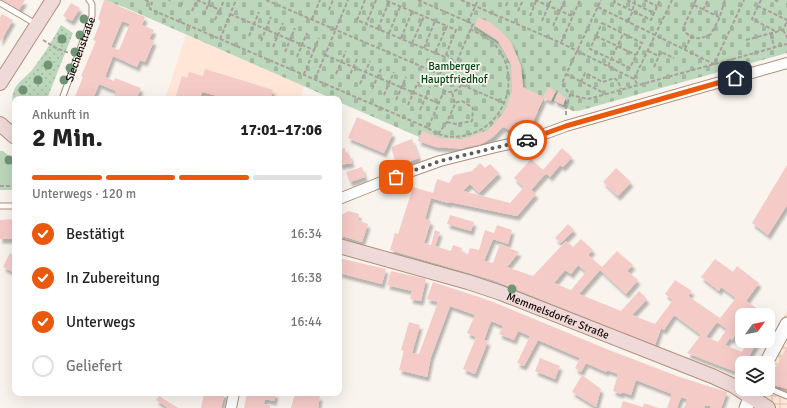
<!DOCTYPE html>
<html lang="de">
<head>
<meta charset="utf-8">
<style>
	body { margin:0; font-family:Signika,sans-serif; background:#f2f2f2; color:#222; height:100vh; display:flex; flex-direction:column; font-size:15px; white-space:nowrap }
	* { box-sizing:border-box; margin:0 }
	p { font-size:13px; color:#767676 }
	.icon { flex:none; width:22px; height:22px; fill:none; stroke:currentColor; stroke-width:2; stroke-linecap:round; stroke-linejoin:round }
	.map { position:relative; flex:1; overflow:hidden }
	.details { position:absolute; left:12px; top:96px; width:330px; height:300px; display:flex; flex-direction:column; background:#fff; border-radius:8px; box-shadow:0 4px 16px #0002 }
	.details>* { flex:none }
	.needle { width:26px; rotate:57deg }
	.controls { position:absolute; left:735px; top:308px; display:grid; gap:8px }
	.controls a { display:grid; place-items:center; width:40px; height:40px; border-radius:8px; background:#fff; box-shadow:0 4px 16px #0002; font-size:20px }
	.pin { position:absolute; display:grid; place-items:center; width:34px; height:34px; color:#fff; margin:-17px; border-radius:8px; box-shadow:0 2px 6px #0006 }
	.courier { position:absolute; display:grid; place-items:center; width:40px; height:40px; margin:-20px; border:3px solid #ea580c; border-radius:50%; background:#fff; color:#222; box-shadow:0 1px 5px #0007 }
	.overview em { font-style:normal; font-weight:700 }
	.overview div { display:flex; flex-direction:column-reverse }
	.overview { display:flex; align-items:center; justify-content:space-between; height:68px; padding:0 20px }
	h1 { font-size:26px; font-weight:700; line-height:30px }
	.bar { display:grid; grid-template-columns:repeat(4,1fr); gap:6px 4px; align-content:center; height:48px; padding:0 20px }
	.bar i { height:5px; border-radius:3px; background:#e0e0e0 }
	.bar .active { background:#ea580c }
	.bar p { grid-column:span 4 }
	ol { padding:0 20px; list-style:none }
	li { display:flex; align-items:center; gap:12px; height:44px }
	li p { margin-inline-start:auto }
	li .icon { padding:4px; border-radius:50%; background:#ea580c; color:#fff; stroke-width:4 }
	li:last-child { color:#767676 }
	li i { width:22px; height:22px; border:2px solid #e0e0e0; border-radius:50% }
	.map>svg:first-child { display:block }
</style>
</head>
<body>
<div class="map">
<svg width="787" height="408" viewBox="0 0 787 408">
	<defs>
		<pattern id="industrial-grid" width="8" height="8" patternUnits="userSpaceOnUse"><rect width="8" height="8" fill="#ffe6d6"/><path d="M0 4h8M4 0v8" fill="none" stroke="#dac4b6"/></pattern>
		<pattern id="cemetery-stones" width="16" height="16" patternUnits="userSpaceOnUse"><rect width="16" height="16" fill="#bcd7bc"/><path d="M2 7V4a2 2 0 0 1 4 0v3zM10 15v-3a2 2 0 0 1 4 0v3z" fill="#a1b7a0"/></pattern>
		<pattern id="park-dots" width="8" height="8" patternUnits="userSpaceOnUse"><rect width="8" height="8" fill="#bcd7bc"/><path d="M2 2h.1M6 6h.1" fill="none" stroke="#a1b7a0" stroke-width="1.8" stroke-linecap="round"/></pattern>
		<filter id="shadow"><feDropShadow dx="2.5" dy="4.5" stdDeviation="1" flood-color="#0004"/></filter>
	</defs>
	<rect width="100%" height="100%" fill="#faf4ef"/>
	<path fill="#ffe6d6" d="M186 35 304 86 300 99H165Z"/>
	<path fill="url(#industrial-grid)" d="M787 311V408H739L746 389H768V363H759Z"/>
	<path fill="#bcd7bc" d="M0 151H3L15 161V190H0Z"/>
	<path fill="url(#cemetery-stones)" d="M104 0H787V53L578 111H573L545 98 526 138 503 127C475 153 453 153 418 141L419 137 339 102V99H333L126 8Z"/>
	<path fill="url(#park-dots)" d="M61 25 73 33 47 99H15V109C11 103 12 94 15 88 19 81 27 76 32 70 43 56 52 41 61 25Z"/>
	<path fill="#f5cbc8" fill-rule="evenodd" filter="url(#shadow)" d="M2 0H25L19 10Z
		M104 0 145 17 142 25 154 30 149 39 154 41 145 62 140 60 137 67 113 56 105 77 114 81 115 78 141 88 136 99H113L116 91 99 84 93 99H74L83 77 81 76 96 41 93 40 101 21 98 19ZM122 21 130 24 119 50 111 47Z
		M71 3 80 8 72 21 63 16Z
		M2 14 13 20 0 42V18Z
		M478 17 491 23 502 32 511 42 521 66 523 87 543 97 548 87 556 91 551 101 544 98 526 138 503 127 493 137 481 144 460 149 436 147 418 141 422 131 440 138 460 139 470 137 488 130 505 111 512 92V78L511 65 505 53 498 41 475 26Z
		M205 69 273 90 270 99H234L225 96V98L202 92 200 99H175L182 76 187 78 189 72 203 76Z
		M558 92 566 98 563 105 554 101Z
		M357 117 393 133 384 153 348 138Z
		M412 139 419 158 397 166 391 147Z
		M345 148 346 155 349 154 352 163 339 165V149Z
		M562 148 572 157 563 167 560 165 550 177 546 173 531 190 536 194 517 216 450 202 448 203 431 198 425 219 431 221 424 243 431 245 435 230 440 232 435 246 451 251 453 245 462 248 461 252 468 254 470 248 479 250 485 230 494 233 497 225 512 230 508 244 493 239 484 261 493 263 500 244 519 252 507 267 533 276 566 241 573 247 581 239 593 250 588 255 602 267 617 251 633 265 627 271 638 280 626 294 600 270 579 294 621 311 639 291 647 299 632 315 655 324 673 300 665 294 675 280 692 291 688 296 720 318 736 298 721 287 719 291 701 277 715 259 733 272 737 266 759 283 746 301 767 315H742V325L732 340 730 338 725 345 742 352 748 341H758L745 363H742V368L739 373 687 353 701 335 674 315 664 330 661 328 655 345 493 280 390 250 395 233 398 234 413 187 433 193 437 179 449 183 454 175 472 171 480 163 485 168 490 164 499 173 479 193 470 184 463 191 510 203 524 187 514 178 531 159 543 170ZM578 265 586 272 571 290 554 283 565 270 571 274ZM717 322 727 329 718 342 706 337Z
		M787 165V205L768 235 752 223Z
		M362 167 365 177 350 182 346 172Z
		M616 168 631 182 618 196 603 182Z
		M349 211 359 214 358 220 368 224 362 242 339 235V216Z
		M450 215 474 222 471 231 447 224Z
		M15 219V239H0V220Z
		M568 224 574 230 561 243 555 238Z
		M10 253 15 256V273L3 267Z
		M339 258 386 269 382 284 339 273Z
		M391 271 426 279 421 301 410 299 412 291 387 285Z
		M433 282 491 301 609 350 677 376 727 392 721 408H710V406L705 405 704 408H684L687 399 681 397 677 408H667L672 394 636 380 631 395 622 392 621 394 613 391 618 374 607 370 606 372 586 363 581 372 575 368 580 358 538 340 524 366 517 363 530 336 518 331 514 340 499 334 503 326 491 321 484 340 488 341 475 374 463 369 476 337 467 333 475 315 450 306 431 357 427 377 399 370 404 351 401 350 409 322 420 325 412 353 419 354 438 302 427 299Z
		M786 347H787V389L770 384 776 365 778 366Z
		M540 358 560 366 555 379 535 371Z
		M582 375 601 389 596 407 572 392Z
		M204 393H225L221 408H201Z
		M247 393H276L274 401 265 399 264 404 270 405V408H244Z
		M295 393H303L320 396 318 408H291Z
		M159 396 178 408H168L156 400Z
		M623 401 643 407 644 403 658 408H621Z"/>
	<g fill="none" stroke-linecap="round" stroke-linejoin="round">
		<defs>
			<g id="service">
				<path d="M0 3 36 24"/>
				<path id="s1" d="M62 99 92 16V4L89 0"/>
				<path d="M0 206H15"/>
				<path d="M768 388 787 396"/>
			</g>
			<path id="minor" d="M339 199 384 181 440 161 496 147 531 139 566 126 787 63
				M231 408 234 393"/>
			<path id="tertiary" d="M766 363 787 324
				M746 408 754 389"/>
			<g id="secondary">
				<path d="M0 83 53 0"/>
				<path d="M0 124 15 137"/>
				<path id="s2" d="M339 246 468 282 501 293 712 376 734 386 768 408"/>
			</g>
		</defs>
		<use href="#service" stroke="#ae907a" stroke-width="7"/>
		<use href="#minor" stroke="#ae907a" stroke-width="12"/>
		<use href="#tertiary" stroke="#ae907a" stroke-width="15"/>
		<use href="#secondary" stroke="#ae907a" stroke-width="16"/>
		<path stroke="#a8a09b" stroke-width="2" stroke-dasharray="4 2" stroke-linecap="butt" d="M145 0 152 3 150 9 428 128 444 91
			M266 0 439 74
			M365 0 357 20 366 24
			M376 0 366 24 435 53 447 26 385 0
			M418 0 473 24 454 68
			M461 0 561 43 634 79 638 85
			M535 0 572 16
			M615 0 614 2 651 20 660 0
			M627 0 654 13
			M644 0 657 6
			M696 0 684 26V31C693 40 699 40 711 34L719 19 725 0
			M761 0 758 6 787 20
			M775 0 777 1 778 0
			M169 1 170 0
			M694 5 719 17
			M181 6 183 0
			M506 6 508 0
			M758 6 752 19 777 32
			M598 7 714 64 744 0
			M329 10 333 0
			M703 10 708 0
			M192 11 197 0 220 10 224 0
			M518 11 523 0
			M230 14 314 50 304 74
			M204 15 210 0
			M530 16 536 1
			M312 19 320 0
			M215 20 219 10
			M542 21 551 0
			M628 21 632 13 635 0
			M468 22 478 0
			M602 23 642 43 630 68 590 49Z
			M553 26 565 0
			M378 28 389 2
			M783 30 787 37
			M389 33 400 7
			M771 34 774 47
			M249 36 259 12
			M596 36 636 55
			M401 38 412 12
			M220 39 236 0
			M43 40 56 48 69 53
			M746 40 783 30 787 21
			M261 41 271 17
			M412 43 424 17
			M561 43 580 0
			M273 47 283 23
			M424 48 435 21
			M685 49 691 37
			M314 50 319 38
			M648 51 659 56 661 52 674 58
			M285 52 295 28
			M436 53 445 57 456 30 447 26
			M446 54 456 63
			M325 55 438 103
			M297 57 307 33
			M608 66 623 34
			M654 67 659 56
			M438 80a12 12 0 1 1 24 0a12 12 0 1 1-24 0Z
			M336 74 346 51
			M566 74 604 93
			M315 79 348 0
			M348 79 358 57
			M634 79 672 0
			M581 82 585 73 603 82 614 78 618 81 621 89
			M360 84 370 61
			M462 85 504 103
			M372 89 382 67
			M384 95 394 72
			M570 95 588 99 787 44
			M396 100 406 77
			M408 105 418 82
			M420 110 430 87
			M566 115V108L570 95 562 83 601 0
			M447 122 456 124 472 121 473 108 462 101 454 103
			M428 128C439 136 449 138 462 136 504 130 523 78 496 46 489 38 480 34 470 29
			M438 134 447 122 455 104 452 92
			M0 186H15"/>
		<use href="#service" stroke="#fff" stroke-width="5"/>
		<use href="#minor" stroke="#fff" stroke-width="10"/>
		<use href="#tertiary" stroke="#fff" stroke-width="13"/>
		<use href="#secondary" stroke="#f0d9d9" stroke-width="14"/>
	</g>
	<g fill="#719475">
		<circle cx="84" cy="19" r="4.5"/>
		<circle cx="80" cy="35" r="4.5"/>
		<circle cx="62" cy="39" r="4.5"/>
		<circle cx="75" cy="52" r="4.5"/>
		<circle cx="48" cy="65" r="4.5"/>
		<circle cx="70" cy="68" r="4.5"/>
		<circle cx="38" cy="80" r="4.5"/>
		<circle cx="64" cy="80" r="4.5"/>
		<circle cx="23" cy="90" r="4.5"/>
		<circle cx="9" cy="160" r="4.5"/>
		<circle cx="512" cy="289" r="4.5"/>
	</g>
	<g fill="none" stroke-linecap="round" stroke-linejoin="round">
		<path stroke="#645c56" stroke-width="4" stroke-dasharray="0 7.2" d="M396 177 440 161 527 140"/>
		<path stroke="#ea580c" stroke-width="5" d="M527 140 566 126 735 78"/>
	</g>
	<g text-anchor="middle" stroke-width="3.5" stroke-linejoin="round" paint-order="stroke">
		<g font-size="11" fill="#140a04" stroke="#faf4ef">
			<text dy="4" stroke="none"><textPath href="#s1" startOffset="53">Siechenstraße</textPath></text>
			<text dy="4" stroke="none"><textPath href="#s2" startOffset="230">Memmelsdorfer Straße</textPath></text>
		</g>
		<g font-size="11" fill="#014612" stroke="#faf4ef">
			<text x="454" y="70">Bamberger<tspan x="454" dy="13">Hauptfriedhof</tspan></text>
		</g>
	</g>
</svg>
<div class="controls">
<a><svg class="needle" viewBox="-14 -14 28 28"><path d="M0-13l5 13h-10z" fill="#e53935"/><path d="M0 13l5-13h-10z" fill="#767676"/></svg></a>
<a><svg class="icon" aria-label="layers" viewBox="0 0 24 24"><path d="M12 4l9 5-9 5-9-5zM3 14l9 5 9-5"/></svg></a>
</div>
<div class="pin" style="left:396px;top:177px;background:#ea580c"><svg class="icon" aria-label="bag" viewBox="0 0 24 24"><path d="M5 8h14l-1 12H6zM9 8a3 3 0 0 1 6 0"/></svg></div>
<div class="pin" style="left:735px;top:78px;background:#1f2937"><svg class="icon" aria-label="home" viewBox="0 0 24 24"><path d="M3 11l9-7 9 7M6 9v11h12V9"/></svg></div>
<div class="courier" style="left:527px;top:140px"><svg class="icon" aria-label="car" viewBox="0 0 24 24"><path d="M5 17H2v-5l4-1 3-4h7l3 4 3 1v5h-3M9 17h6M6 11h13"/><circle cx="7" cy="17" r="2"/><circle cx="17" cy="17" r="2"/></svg></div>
<section class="details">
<div class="overview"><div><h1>2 Min.</h1><p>Ankunft in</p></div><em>17:01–17:06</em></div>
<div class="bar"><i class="active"></i><i class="active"></i><i class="active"></i><i></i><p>Unterwegs · 120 m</p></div>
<ol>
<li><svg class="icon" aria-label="check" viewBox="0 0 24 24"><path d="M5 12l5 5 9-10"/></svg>Bestätigt<p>16:34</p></li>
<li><svg class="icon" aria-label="check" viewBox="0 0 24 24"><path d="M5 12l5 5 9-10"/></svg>In Zubereitung<p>16:38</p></li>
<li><svg class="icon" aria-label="check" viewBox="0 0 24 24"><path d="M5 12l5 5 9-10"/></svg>Unterwegs<p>16:44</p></li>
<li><i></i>Geliefert</li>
</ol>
</section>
</div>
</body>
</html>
